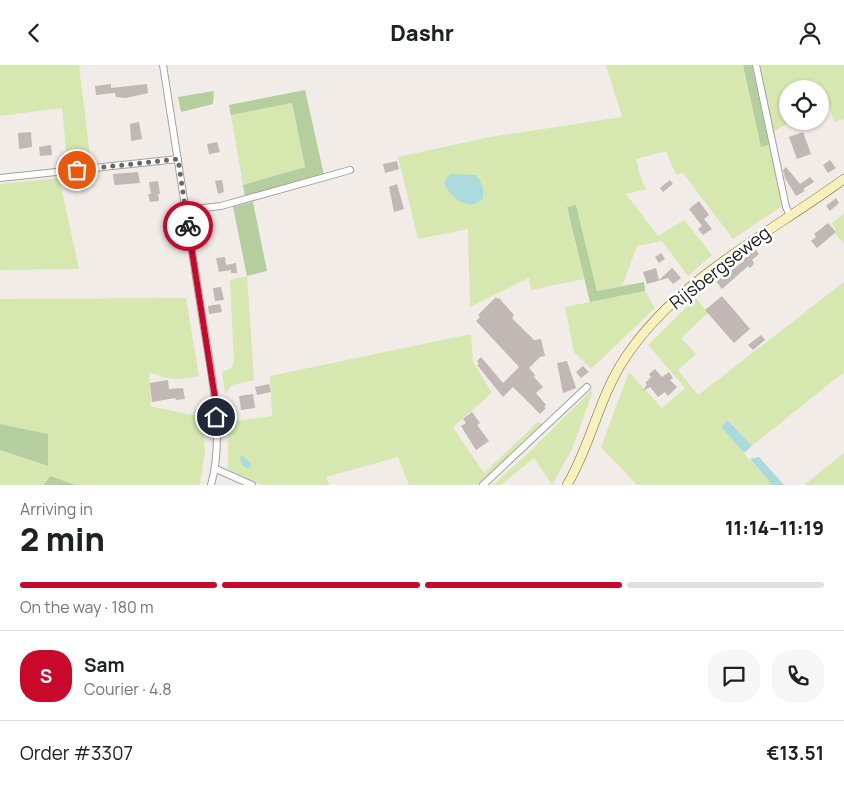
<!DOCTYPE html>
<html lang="en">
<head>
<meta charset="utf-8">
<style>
	body { margin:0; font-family:Manrope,sans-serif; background:#f6f6f6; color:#202124; height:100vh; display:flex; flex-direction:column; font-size:19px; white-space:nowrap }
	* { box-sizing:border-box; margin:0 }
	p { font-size:16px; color:#757577 }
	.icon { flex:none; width:28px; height:28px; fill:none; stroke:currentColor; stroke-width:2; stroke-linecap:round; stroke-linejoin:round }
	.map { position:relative; height:420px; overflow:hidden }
	.drawer { display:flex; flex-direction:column; background:#fff; flex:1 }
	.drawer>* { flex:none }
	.tools { position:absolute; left:779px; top:15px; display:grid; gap:10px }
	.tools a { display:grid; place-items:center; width:50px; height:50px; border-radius:50%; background:#fff; box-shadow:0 1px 4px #0004; font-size:25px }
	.pin { position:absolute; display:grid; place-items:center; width:42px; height:42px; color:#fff; margin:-21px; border:2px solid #fff; border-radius:50%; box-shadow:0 1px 5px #0007 }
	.courier { position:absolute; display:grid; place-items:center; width:50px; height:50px; margin:-25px; border:4px solid #c9092b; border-radius:50%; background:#fff; color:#222; box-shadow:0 1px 6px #0007 }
	.head em { font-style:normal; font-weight:800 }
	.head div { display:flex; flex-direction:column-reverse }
	.head { display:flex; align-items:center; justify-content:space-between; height:85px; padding:0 20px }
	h1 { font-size:32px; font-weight:800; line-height:38px }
	.bar { display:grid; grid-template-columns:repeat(4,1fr); gap:8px 5px; align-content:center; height:60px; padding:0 20px }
	.bar i { height:6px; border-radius:4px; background:#e0e0e0 }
	.bar .selected { background:#c9092b }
	.bar p { grid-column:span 4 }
	.line { display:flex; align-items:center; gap:12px; padding:0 20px; border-top:1px solid #e0e0e0 }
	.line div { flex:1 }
	.round { display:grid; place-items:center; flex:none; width:52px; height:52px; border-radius:20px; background:#f6f6f6 }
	header { display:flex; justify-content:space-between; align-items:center; height:65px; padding:0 20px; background:#fff; font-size:22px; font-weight:800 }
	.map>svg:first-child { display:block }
</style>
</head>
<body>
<header><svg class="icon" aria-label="back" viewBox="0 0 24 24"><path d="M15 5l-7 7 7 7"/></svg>Dashr<svg class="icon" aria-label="person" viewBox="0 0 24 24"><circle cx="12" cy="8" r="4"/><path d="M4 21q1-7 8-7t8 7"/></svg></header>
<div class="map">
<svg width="844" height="420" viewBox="0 0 844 420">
	<rect width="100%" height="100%" fill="#f1ece8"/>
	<path fill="#d6e8b0" d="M0 0H79L91 99 68 102 62 43 0 51Z
		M606 0H743L761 81 769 80 782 141 733 174 683 108 676 110 666 86 636 94 642 117 647 124 626 129 658 171 684 155 712 190 688 211 662 176 637 181 622 221 597 226 576 140 567 142 584 214 531 225 529 213 470 242 468 164 418 174 398 92 490 72 622 52Z
		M758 0H844V54L834 57 828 37 820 41V24H788V56H792L773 67Z
		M292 38 305 102 243 120 231 50Z
		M59 113 79 204 0 205V119Z
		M844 148V179L834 167 836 165 832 158Z
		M247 211 254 315 232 320 225 329 222 307 231 303 234 296 230 215Z
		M844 217V307L752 381 729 355 721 362 772 420H637L601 382 629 307 662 343 685 323 648 280 696 233 708 248 681 273 696 289 678 305 698 330Z
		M645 226 655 243 591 304 574 287 565 242Z
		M186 233 199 311C178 316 168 315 149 307L151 336 150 341 193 350 203 349 205 387 200 420H76L50 411 44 420H0V385L47 401 48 369 0 359V234Z
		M471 269 473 297 492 328 453 362 484 408 539 356 543 360 500 401 477 420H409L398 392 326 412 330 420H261L228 404V357L272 351 270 311Z
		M592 325 593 326 572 384 552 420 534 393 501 420H493L529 387Z
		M844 388V420H804Z"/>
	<path fill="#b5ce9e" d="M743 0H752L769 80 761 82Z
		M305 25 324 110 245 132 243 120 305 102 292 38 231 50 229 40Z
		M214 26 213 39 181 47 178 32Z
		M253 137 267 206 247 211 233 142Z
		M576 140 597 226 644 217 645 226 590 237 567 142Z
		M0 359 48 369V401L0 385Z
		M50 411 76 420H44Z"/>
	<path fill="#aadadc" d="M451 109 475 110C482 116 484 124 483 133 470 149 450 132 444 118L448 111Z
		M728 355 752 381 744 388 721 362Z
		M242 390 251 399 250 403H245L241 398 240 392Z
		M759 392 784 420H772L750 394Z"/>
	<path fill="#c1b7b4" d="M111 19V23L147 19 148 28 126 33 116 32 115 28 96 30 95 21Z
		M139 57 142 74 131 76 130 59Z
		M31 67 32 82 19 84 18 68Z
		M803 67 811 89 797 94 789 72Z
		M217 77 220 87 209 89 207 79Z
		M51 80 52 90 40 91 39 82Z
		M830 95 836 103 828 108 823 100Z
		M397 96 399 104 385 108 383 99Z
		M786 102 800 119 810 112 814 117 803 124 805 126 796 131 785 113 783 105Z
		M138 107 140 118 115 120 114 118 113 109Z
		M222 115 224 127 218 129 215 116Z
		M670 115 673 119 663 127 660 123Z
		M158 116 160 129H158L159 136 150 137 148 129H151L149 117Z
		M397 119 404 144 394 147 389 122Z
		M836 133 839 138 830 146 826 141Z
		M699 136 709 150 704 154 712 164 703 170 698 164 702 161 689 144Z
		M828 158 836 167 817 183 811 176 816 172 814 169Z
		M755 184 759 189 752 195 754 198 753 200 750 203 748 201 722 224 716 216 744 196 743 195Z
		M661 188 665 194 659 198 655 192Z
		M225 192 226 200 236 198 237 208H231V205L219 207 216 193Z
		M656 203 659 215 672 203 681 213 673 219 668 213 647 219 643 207Z
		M221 222 224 235 215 236 213 223Z
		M722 231 750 264 734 278 705 245Z
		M496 232 498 234 499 233 514 250 512 253 534 275 541 274 545 291 540 292 529 303 535 310 534 312 543 322 536 328 546 340 544 342 546 343 540 349 513 322 503 332 477 300 479 299 477 296 481 292 503 318 519 302 476 256 480 252 478 250Z
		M220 239 222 247 209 249 208 241Z
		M761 270 765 275 753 285 748 280Z
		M567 296 576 323 563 328 557 298Z
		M583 301 589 307 581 313 576 307Z
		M655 304 662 312 669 307 673 313 670 315 677 322 668 331 665 327 658 332 650 322 643 326 647 319 645 318 651 312 649 309Z
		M168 315 169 324 183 323 185 334 176 335 175 333 152 337 150 318Z
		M269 319 271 327 257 330 255 322Z
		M253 329 255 343 241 345 239 331Z
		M472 347 480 358 477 360 489 376 476 385 461 361 466 358 463 354Z"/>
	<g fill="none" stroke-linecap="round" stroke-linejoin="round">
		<defs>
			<path id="minor" d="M163 0C176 81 189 162 201 244 209 297 226 368 211 420
				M756 0 786 142 790 150
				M0 113 178 94
				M186 145 221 141 350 105
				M216 404 252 420
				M483 420 587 322"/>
			<path id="secondary" d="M567 420C591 380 599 332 625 293 678 213 769 169 844 114"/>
		</defs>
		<use href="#minor" stroke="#a2a2a2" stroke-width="8"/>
		<use href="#secondary" stroke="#766e0a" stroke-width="10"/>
		<use href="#minor" stroke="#fff" stroke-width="6"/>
		<use href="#secondary" stroke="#f7f0bf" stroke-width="9"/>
	</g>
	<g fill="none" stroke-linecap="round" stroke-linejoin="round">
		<path stroke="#6a6867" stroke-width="5" stroke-dasharray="0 9" d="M77 105 178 94 188 161"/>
		<path stroke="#c9092b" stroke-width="6" d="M188 161 215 333 216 352"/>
	</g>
	<g text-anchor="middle" stroke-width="5" stroke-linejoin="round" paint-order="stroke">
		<g font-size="18" fill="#212121" stroke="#fff">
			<text transform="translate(720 203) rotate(-38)" y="6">Rijsbergseweg</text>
		</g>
	</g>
</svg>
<div class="tools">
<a><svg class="icon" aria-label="locate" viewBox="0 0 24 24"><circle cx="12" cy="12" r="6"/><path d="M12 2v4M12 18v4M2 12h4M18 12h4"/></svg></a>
</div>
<div class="pin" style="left:77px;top:105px;background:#ea580c"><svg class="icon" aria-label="bag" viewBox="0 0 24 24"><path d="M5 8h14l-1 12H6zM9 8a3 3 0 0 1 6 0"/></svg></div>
<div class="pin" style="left:216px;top:352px;background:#1f2937"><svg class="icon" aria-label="home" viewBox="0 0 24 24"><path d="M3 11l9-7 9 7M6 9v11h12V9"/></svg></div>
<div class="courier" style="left:188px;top:161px"><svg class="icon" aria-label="bike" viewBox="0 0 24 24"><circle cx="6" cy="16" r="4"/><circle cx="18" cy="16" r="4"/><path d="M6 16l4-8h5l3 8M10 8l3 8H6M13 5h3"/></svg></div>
</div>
<section class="drawer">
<div class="head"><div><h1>2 min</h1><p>Arriving in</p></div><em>11:14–11:19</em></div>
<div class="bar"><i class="selected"></i><i class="selected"></i><i class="selected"></i><i></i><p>On the way · 180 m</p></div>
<div class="line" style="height:90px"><b class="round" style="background:#c9092b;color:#fff">S</b><div><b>Sam</b><p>Courier · 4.8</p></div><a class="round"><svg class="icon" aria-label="chat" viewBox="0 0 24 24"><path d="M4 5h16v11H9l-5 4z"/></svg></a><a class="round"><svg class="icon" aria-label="phone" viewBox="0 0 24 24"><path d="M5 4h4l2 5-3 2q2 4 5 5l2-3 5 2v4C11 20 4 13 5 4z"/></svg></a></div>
<div class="line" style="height:65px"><div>Order #3307</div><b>€13.51</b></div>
</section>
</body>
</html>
